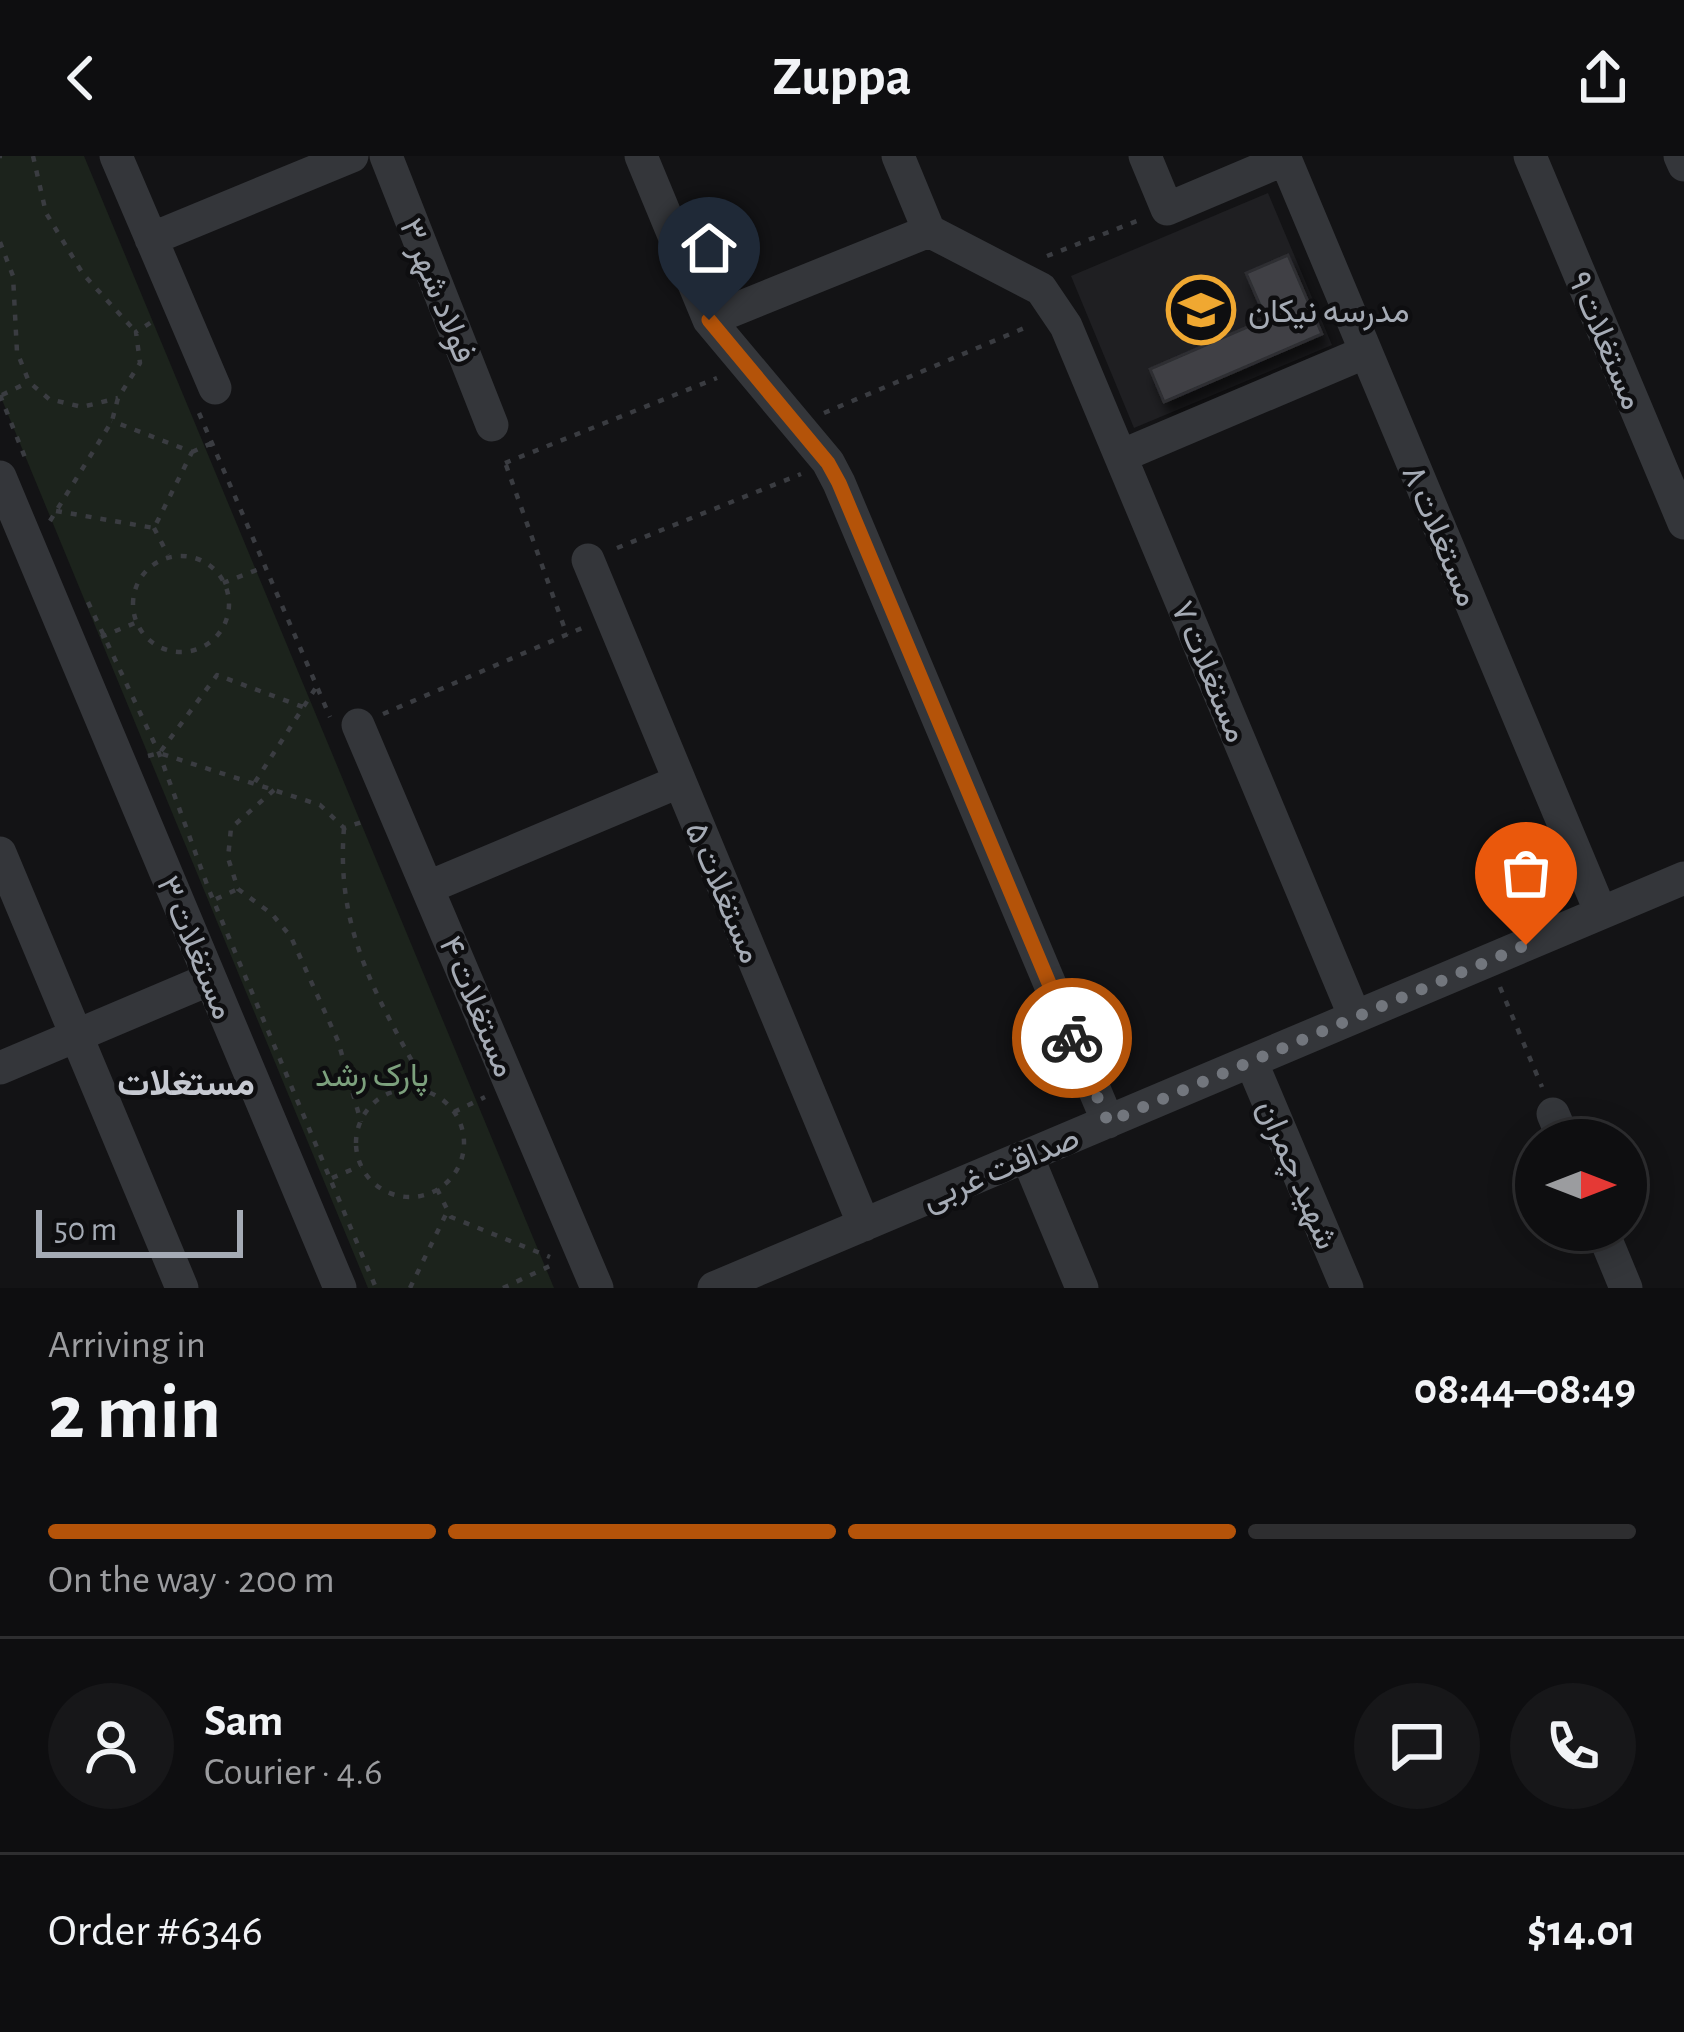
<!DOCTYPE html>
<html lang="en">
<head>
<meta charset="utf-8">
<style>
	body { margin:0; font-family:"Alegreya Sans",Vazirmatn,sans-serif; background:#171719; color:#f1f3f6; height:100vh; display:flex; flex-direction:column; font-size:45px; white-space:nowrap }
	* { box-sizing:border-box; margin:0 }
	p { font-size:39px; color:#9b9c9f }
	.icon { flex:none; width:66px; height:66px; fill:none; stroke:currentColor; stroke-width:2; stroke-linecap:round; stroke-linejoin:round }
	.map { position:relative; height:1132px; overflow:hidden }
	.details { display:flex; flex-direction:column; background:#0e0e10; flex:1 }
	.details>* { flex:none }
	.needle { width:78px; rotate:90deg }
	.controls { position:absolute; left:1515px; top:963px; display:grid; gap:24px }
	.controls a { display:grid; place-items:center; width:132px; height:132px; border-radius:50%; background:#0e0e10; box-shadow:0 6px 30px #0003,0 0 0 3px #2e2e30; font-size:60px }
	.scale { position:absolute; left:36px; bottom:30px; width:207px; box-sizing:border-box; padding-left:12px; border:6px solid #a5abb5; border-top:0; font-size:33px; line-height:42px; white-space:nowrap; color:#a5abb5; -webkit-text-stroke:9px #0e0e10; paint-order:stroke }
	.pin { position:absolute; display:grid; place-items:center; width:102px; height:102px; color:#fff; margin:-123px -51px; border-radius:50% 50% 50% 0; rotate:-45deg; box-shadow:0 0 12px #0007 }
	.pin .icon { rotate:45deg }
	.courier { position:absolute; display:grid; place-items:center; width:120px; height:120px; margin:-60px; border:9px solid #b45309; border-radius:50%; background:#fff; color:#222; box-shadow:0 3px 15px #0007 }
	.summary em { font-style:normal; font-weight:700 }
	.summary div { display:flex; flex-direction:column-reverse }
	.summary { display:flex; align-items:center; justify-content:space-between; height:204px; padding:0 48px }
	h1 { font-size:78px; font-weight:700; line-height:90px }
	.bar { display:grid; grid-template-columns:repeat(4,1fr); gap:18px 12px; align-content:center; height:144px; padding:0 48px }
	.bar i { height:15px; border-radius:9px; background:#2e2e30 }
	.bar .current { background:#b45309 }
	.bar p { grid-column:span 4 }
	.line { display:flex; align-items:center; gap:30px; padding:0 48px; border-top:3px solid #2e2e30 }
	.line div { flex:1 }
	.round { display:grid; place-items:center; flex:none; width:126px; height:126px; border-radius:63px; background:#171719 }
	header { display:flex; justify-content:space-between; align-items:center; height:156px; padding:0 48px; background:#0e0e10; font-size:54px; font-weight:700 }
	.map>svg:first-child { display:block }
</style>
</head>
<body>
<header><svg class="icon" aria-label="back" viewBox="0 0 24 24"><path d="M15 5l-7 7 7 7"/></svg>Zuppa<svg class="icon" aria-label="share" viewBox="0 0 24 24"><path d="M12 15V3M7 8l5-5 5 5M5 13v7h14v-7"/></svg></header>
<div class="map">
<svg width="1684" height="1132" viewBox="0 0 1684 1132">
	<defs>
		<filter id="shadow"><feDropShadow dx="6" dy="11" stdDeviation="6" flood-color="#0009"/></filter>
	</defs>
	<rect width="100%" height="100%" fill="#131315"/>
	<path fill="#1f1f22" d="M1268 37 1332 189 1134 272 1071 120Z"/>
	<path fill="#1c231c" d="M0 0H84L554 1132H368L0 239Z"/>
	<path fill="#3f4145" stroke="#2d2d31" stroke-width="3" filter="url(#shadow)" d="M1288 99 1322 178 1164 246 1150 213 1266 163 1246 117Z"/>
	<g fill="none" stroke-linecap="round" stroke-linejoin="round">
		<path stroke="#3a3c41" stroke-width="4.5" stroke-dasharray="6 9" stroke-linecap="butt" d="M0 0H2
			M33 0 46 57 83 118 136 176
			M0 86 13 120 17 196 29 226 49 243 82 251 118 242
			M1047 100 1137 65
			M0 239 26 304
			M2 239 29 226
			M199 257 330 561
			M824 257 1029 170
			M192 296 212 287
			M505 307 717 222
			M506 309 567 479
			M56 355 154 372 192 296 112 265
			M50 365 112 265 118 242 140 207 136 176 153 165
			M154 372 168 399
			M617 392 801 318
			M133 448a48 48 0 1 1 96 0a48 48 0 1 1-96 0Z
			M223 427 267 410
			M88 446 159 597 209 734 376 1132
			M101 481 135 467
			M383 558 582 472
			M161 595 217 519 303 551
			M148 600 159 597 320 649 344 672 365 665
			M255 626 317 530
			M274 634 231 672 228 702 238 733 272 758 291 781 338 885 361 966
			M344 672C335 779 381 847 430 938
			M216 743 238 733
			M1500 831 1542 931
			M356 987a54 54 0 1 1 108 0a54 54 0 1 1-108 0Z
			M454 956 485 941
			M332 1022 360 1010
			M437 1033 451 1061 550 1101
			M410 1132 447 1056
			M503 1132 552 1109"/>
		<path stroke="#34363a" stroke-width="33" d="M116 0 215 232
			M386 0 492 269
			M641 0 709 164 828 306 839 327 1108 966
			M898 0 929 75 1041 133 1066 170 1355 861
			M1145 0 1167 53 1285 3
			M1284 0 1601 757
			M1530 0 1684 367
			M1680 0 1684 9
			M151 83 352 0
			M709 164 929 75
			M1121 300 1366 196
			M0 321 340 1132
			M588 404 864 1069
			M358 569 597 1132
			M0 697 182 1132
			M429 731 678 626
			M1251 905 1347 1132
			M0 912 210 823
			M1553 958 1564 984
			M1027 1000 1082 1132
			M1602 1074 1626 1132
			M714 1132 1684 722"/>
	</g>
	<g fill="none" stroke-linecap="round" stroke-linejoin="round">
		<path stroke="#72767d" stroke-width="12" stroke-dasharray="0 21.6" d="M1072 882 1108 966 1526 789"/>
		<path stroke="#b45309" stroke-width="15" d="M709 164 828 307 839 327 1072 882"/>
	</g>
	<defs>
		<symbol id="school-ring" viewBox="-11 -11 22 22"><circle r="9.5" fill="#0e0e10" stroke="#f0a831" stroke-width="1.5"/><path d="M0-5L7-2L0 1L-7-2ZM-4 1L0 2.5L4 1V4Q0 6-4 4Z" fill="#f0a831"/></symbol>
	</defs>
	<g fill-rule="evenodd">
		<use href="#school-ring" x="1163" y="116" width="76" height="76"/>
	</g>
	<g text-anchor="middle" stroke-width="9" stroke-linejoin="round" paint-order="stroke">
		<g font-size="33" fill="#a5abb5" stroke="#0e0e10">
			<text transform="translate(439 134) rotate(68)" y="12">فولاد شهر ۳</text>
			<text transform="translate(1607 184) rotate(67)" y="12">مستغلات ۹</text>
			<text transform="translate(1442 379) rotate(67)" y="12">مستغلات ۸</text>
			<text transform="translate(1211 515) rotate(67)" y="12">مستغلات ۷</text>
			<text transform="translate(725 736) rotate(67)" y="12">مستغلات ۵</text>
			<text transform="translate(197 791) rotate(67)" y="12">مستغلات ۳</text>
			<text transform="translate(479 850) rotate(67)" y="12">مستغلات ۴</text>
			<text transform="translate(1000 1011) rotate(-23)" y="12">صداقت غربی</text>
			<text transform="translate(1299 1018) rotate(67)" y="12">شهید چمران</text>
		</g>
		<g font-size="33" fill="#a5abb5" stroke="#0e0e10" text-anchor="start">
			<text x="1248" y="166">مدرسه نیکان</text>
		</g>
		<g font-size="33" fill="#7ca07d" stroke="#0e0e10">
			<text x="372" y="930">پارک رشد</text>
		</g>
		<g font-size="36" font-weight="bold" fill="#c6c9d1" stroke="#0e0e10">
			<text x="186" y="939">مستغلات</text>
		</g>
	</g>
</svg>
<div class="controls">
<a><svg class="needle" viewBox="-14 -14 28 28"><path d="M0-13l5 13h-10z" fill="#e53935"/><path d="M0 13l5-13h-10z" fill="#9b9c9f"/></svg></a>
</div>
<div class="scale">50 m</div>
<div class="pin" style="left:1526px;top:789px;background:#ea580c"><svg class="icon" aria-label="bag" viewBox="0 0 24 24"><path d="M5 8h14l-1 12H6zM9 8a3 3 0 0 1 6 0"/></svg></div>
<div class="pin" style="left:709px;top:164px;background:#1f2937"><svg class="icon" aria-label="home" viewBox="0 0 24 24"><path d="M3 11l9-7 9 7M6 9v11h12V9"/></svg></div>
<div class="courier" style="left:1072px;top:882px"><svg class="icon" aria-label="bike" viewBox="0 0 24 24"><circle cx="6" cy="16" r="4"/><circle cx="18" cy="16" r="4"/><path d="M6 16l4-8h5l3 8M10 8l3 8H6M13 5h3"/></svg></div>
</div>
<section class="details">
<div class="summary"><div><h1>2 min</h1><p>Arriving in</p></div><em>08:44–08:49</em></div>
<div class="bar"><i class="current"></i><i class="current"></i><i class="current"></i><i></i><p>On the way · 200 m</p></div>
<div class="line" style="height:216px"><a class="round"><svg class="icon" aria-label="person" viewBox="0 0 24 24"><circle cx="12" cy="8" r="4"/><path d="M4 21q1-7 8-7t8 7"/></svg></a><div><b>Sam</b><p>Courier · 4.6</p></div><a class="round"><svg class="icon" aria-label="chat" viewBox="0 0 24 24"><path d="M4 5h16v11H9l-5 4z"/></svg></a><a class="round"><svg class="icon" aria-label="phone" viewBox="0 0 24 24"><path d="M5 4h4l2 5-3 2q2 4 5 5l2-3 5 2v4C11 20 4 13 5 4z"/></svg></a></div>
<div class="line" style="height:156px"><div>Order #6346</div><b>$14.01</b></div>
</section>
</body>
</html>
